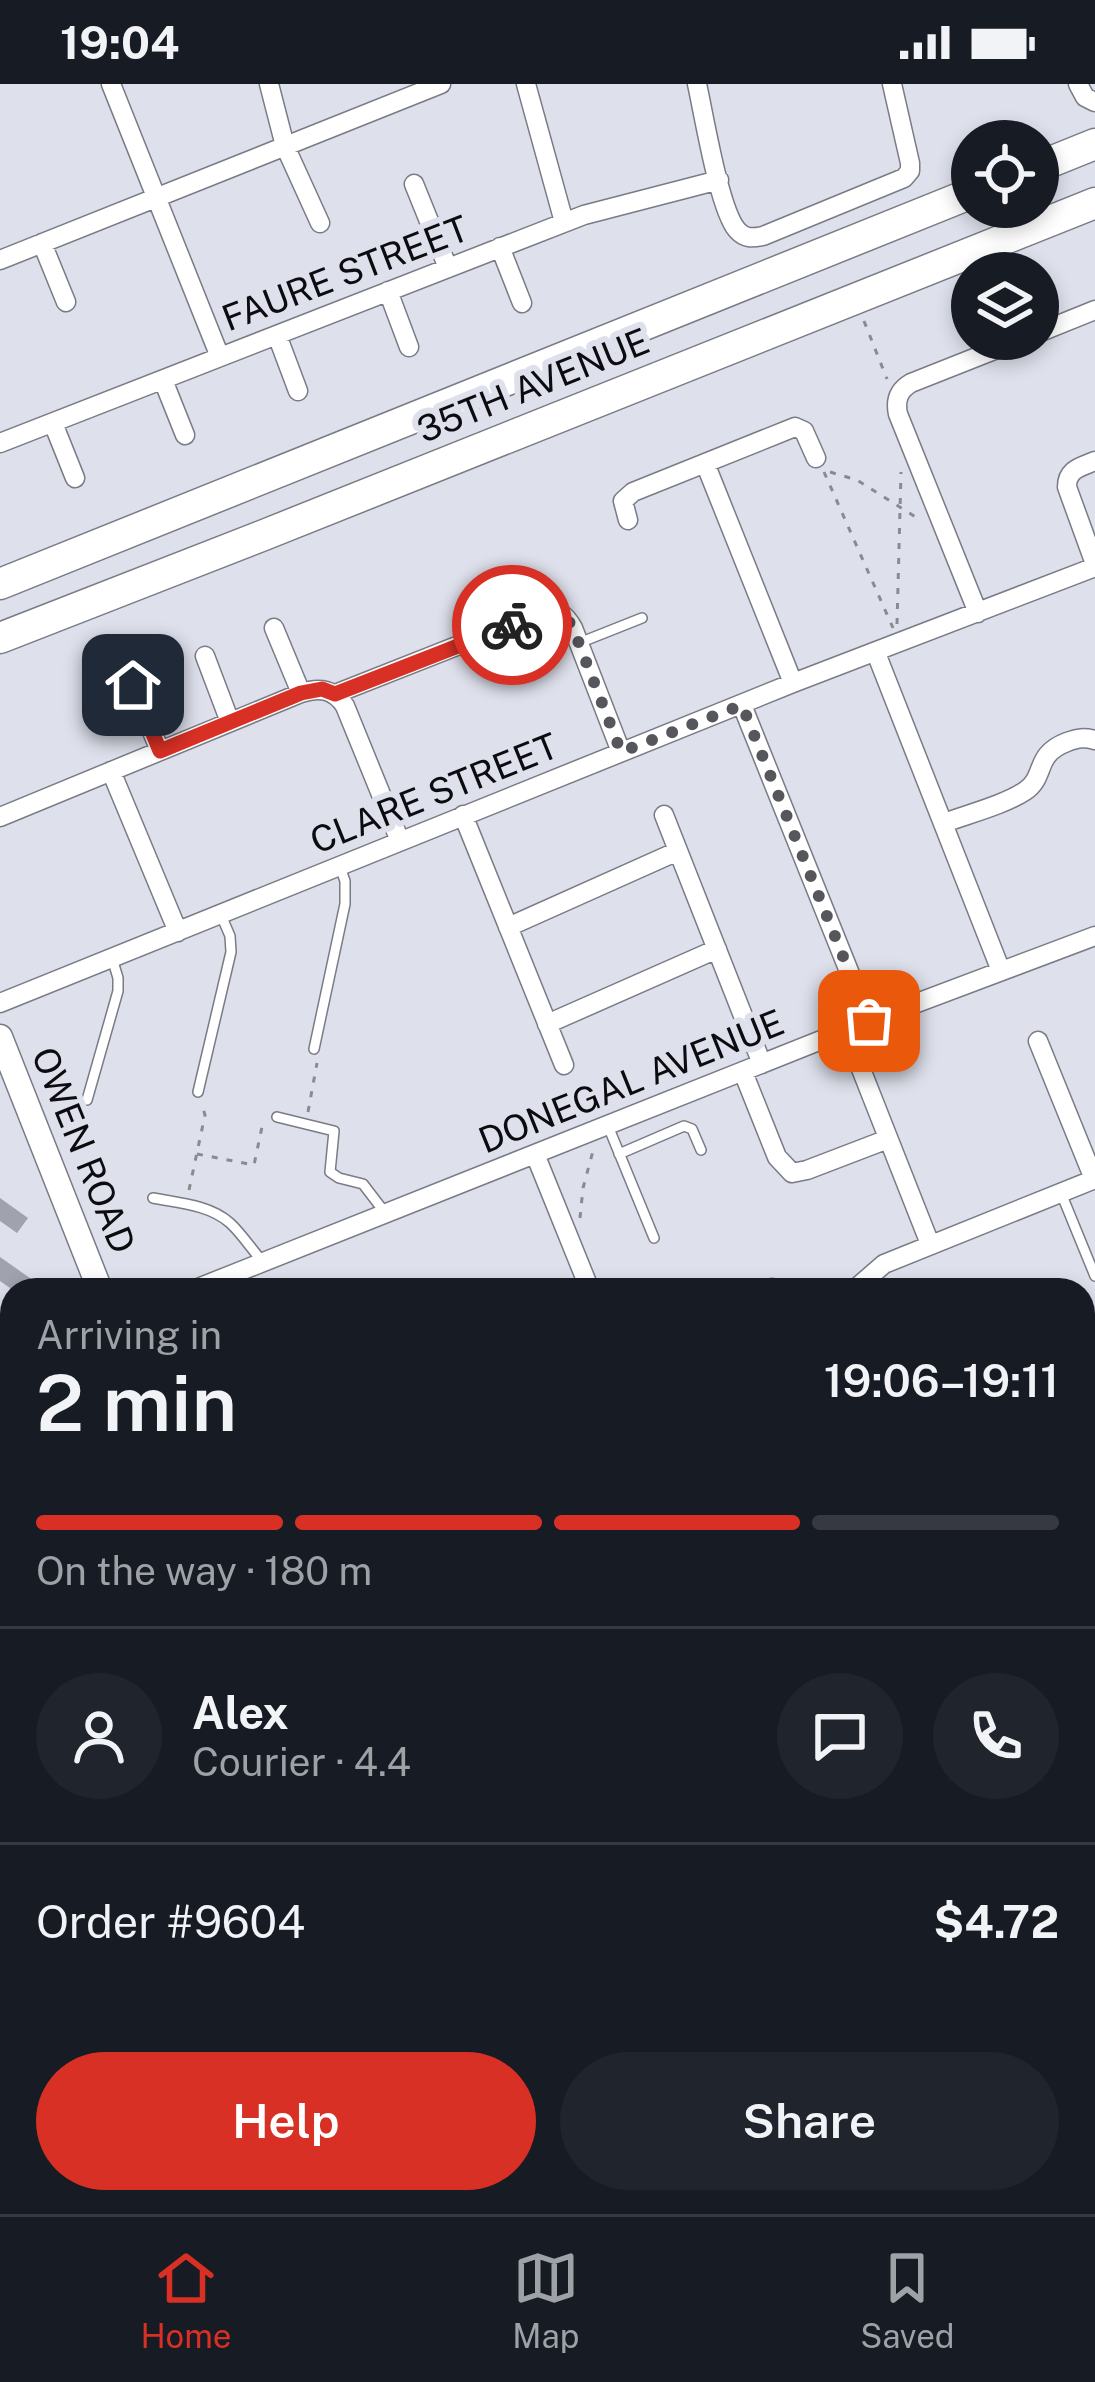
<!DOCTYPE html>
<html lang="en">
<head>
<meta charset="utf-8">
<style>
	body { margin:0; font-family:"Public Sans",sans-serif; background:#20242c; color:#f1f3f6; height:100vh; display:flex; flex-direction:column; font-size:45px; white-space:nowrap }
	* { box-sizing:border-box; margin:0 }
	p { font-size:39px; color:#9ea1a6 }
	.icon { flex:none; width:66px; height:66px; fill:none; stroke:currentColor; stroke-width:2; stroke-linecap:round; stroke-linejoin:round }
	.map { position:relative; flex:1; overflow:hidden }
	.side { position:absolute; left:0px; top:1194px; width:1095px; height:936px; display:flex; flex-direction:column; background:#171b24; border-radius:36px 36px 0 0; box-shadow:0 6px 18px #0003 }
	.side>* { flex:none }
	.tools { position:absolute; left:951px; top:36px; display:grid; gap:24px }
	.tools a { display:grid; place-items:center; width:108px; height:108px; border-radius:50%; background:#171b24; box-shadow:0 6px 18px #0003; font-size:60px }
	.pin { position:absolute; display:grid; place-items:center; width:102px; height:102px; color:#fff; margin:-51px; border-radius:24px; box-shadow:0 6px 18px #0006 }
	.courier { position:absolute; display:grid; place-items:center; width:120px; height:120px; margin:-60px; border:9px solid #d93025; border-radius:50%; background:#fff; color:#222; box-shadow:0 3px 15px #0007 }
	.overview em { font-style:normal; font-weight:600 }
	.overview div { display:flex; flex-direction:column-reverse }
	.overview { display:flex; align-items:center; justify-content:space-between; height:204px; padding:0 36px }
	h1 { font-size:78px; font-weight:600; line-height:90px }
	.bar { display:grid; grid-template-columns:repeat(4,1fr); gap:18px 12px; align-content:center; height:144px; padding:0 36px }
	.bar i { height:15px; border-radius:9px; background:#363941 }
	.bar .on { background:#d93025 }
	.bar p { grid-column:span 4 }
	.line { display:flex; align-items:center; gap:30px; padding:0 36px; border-top:3px solid #363941 }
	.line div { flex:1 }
	.round { display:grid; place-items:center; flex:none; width:126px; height:126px; border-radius:63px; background:#20242c }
	.primary-button { display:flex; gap:24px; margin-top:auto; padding:24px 36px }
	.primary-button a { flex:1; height:138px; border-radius:72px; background:#d93025; color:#fff; font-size:48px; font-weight:600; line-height:138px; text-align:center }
	.primary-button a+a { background:#20242c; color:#f1f3f6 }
	.status { display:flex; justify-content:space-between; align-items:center; height:84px; padding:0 60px; background:#171b24; direction:ltr }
	.status svg { height:33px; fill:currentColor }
	.dock { display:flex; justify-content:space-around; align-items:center; height:168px; border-top:3px solid #363941; background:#171b24; font-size:33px; color:#9ea1a6 }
	.dock a { display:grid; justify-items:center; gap:6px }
	.dock .on { color:#d93025 }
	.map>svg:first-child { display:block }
</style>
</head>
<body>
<div class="status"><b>19:04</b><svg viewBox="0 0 49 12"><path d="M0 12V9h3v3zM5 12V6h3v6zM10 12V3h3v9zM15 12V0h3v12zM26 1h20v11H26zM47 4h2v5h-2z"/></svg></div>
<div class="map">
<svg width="1095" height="2130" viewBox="0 0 1095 2130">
	<rect width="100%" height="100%" fill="#dee0ec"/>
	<path fill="#e2b8a9" d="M1095 1365V1824L1083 1829V1370Z"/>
	<path fill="#a0a2ad" d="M0 1114 28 1134 17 1149 0 1137Z
		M0 1173 47 1206H13L0 1197Z"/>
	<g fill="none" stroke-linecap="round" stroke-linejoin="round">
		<defs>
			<path id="service" d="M579 559 642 534
				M314 965 345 820V797L340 783
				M198 1008 231 868 230 852 221 831
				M87 1016 118 907V894L112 874
				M277 1033 334 1047 330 1088 339 1094 363 1100 386 1130
				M608 1042 654 1154
				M619 1070 684 1042 692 1045 701 1066
				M1061 1109 1095 1192
				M153 1114C179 1119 210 1121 230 1139 242 1150 252 1166 263 1178
				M0 1240 12 1250
				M1091 1255 1095 1251"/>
			<path id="minor" d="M111 0 220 273
				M269 0 285 62 320 139
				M526 0 564 138
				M697 0C704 31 719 125 737 146 745 155 752 154 763 152L904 94 910 87V79L892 0
				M1078 0 1085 13 1095 18
				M414 100 448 184
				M42 159 66 218
				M500 163 522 219
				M0 176 441 0
				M388 207 409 263
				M1038 249 1095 226
				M277 251 298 307
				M163 296 185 351
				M53 339 75 394
				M0 359 584 131 719 96
				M1095 377C1081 383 1067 385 1067 403L1095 480
				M705 379 793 599
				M628 436 623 417 633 408 795 343 804 347 816 374
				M978 529 898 330C895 316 899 306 911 299L1022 255
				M274 544 301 609
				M876 569 1001 887
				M205 572 230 638
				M133 601 160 667
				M335 610 543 528C558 524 566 531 573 544L621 668
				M742 621 869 937
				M111 687 178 848
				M463 731 564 981
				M664 731 762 980
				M0 733 301 609C319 603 334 605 345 622L400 757
				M944 739C968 730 1004 721 1025 707 1047 692 1033 671 1067 658 1078 654 1084 653 1095 656
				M508 843 678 767
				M0 919 793 599 1095 483
				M547 940 717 865
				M846 947 930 1160
				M1038 957 1094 1095
				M743 988 777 1073 792 1089 807 1086 888 1055
				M535 1070 590 1206
				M193 1206 869 937 1095 852
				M762 1206 772 1204 781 1206
				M854 1206 884 1180 1095 1095
				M0 1286 12 1281
				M1083 1351 1095 1346
				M0 1381 12 1412
				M0 1538 12 1533
				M0 1779 12 1774
				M1083 1845 1095 1840
				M0 1913 12 1909
				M1083 1990 1095 2021
				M0 2037 12 2032
				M0 2055 12 2085
				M25 2118 30 2130
				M176 2118 180 2130
				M292 2118 297 2130
				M362 2130 393 2118"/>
			<path id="tertiary" d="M0 953 100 1206
				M461 2118 466 2130
				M1048 2130 1078 2118"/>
			<path id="primary" d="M1038 83 1095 60
				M0 500 972 109
				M0 554 264 451 1095 119"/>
		</defs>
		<use href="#service" stroke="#797b85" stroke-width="12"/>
		<use href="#minor" stroke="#797b85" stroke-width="21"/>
		<use href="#tertiary" stroke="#797b85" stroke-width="27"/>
		<use href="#primary" stroke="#797b85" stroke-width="33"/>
		<path stroke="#898b93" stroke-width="3" stroke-dasharray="6 9" stroke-linecap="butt" d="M864 237 887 295
			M824 388 893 544
			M830 388 857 396 922 437
			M897 540 901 388
			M308 1028 317 979
			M197 1070 254 1081 263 1038
			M189 1106 205 1031 202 1021
			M580 1134 583 1104 593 1067"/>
		<use href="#service" stroke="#fff" stroke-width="9"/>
		<use href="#minor" stroke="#fff" stroke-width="18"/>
		<use href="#tertiary" stroke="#fff" stroke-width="24"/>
		<use href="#primary" stroke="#fff" stroke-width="30"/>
	</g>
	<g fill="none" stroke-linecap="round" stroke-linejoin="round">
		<path stroke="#56565d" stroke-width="12" stroke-dasharray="0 21.6" d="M512 541 551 526 566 533 573 544 621 668 742 621 869 937"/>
		<path stroke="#d93025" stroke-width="15" d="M133 601 160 667 301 609 322 605 335 610 512 541"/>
	</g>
	<g text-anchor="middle" stroke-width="12" stroke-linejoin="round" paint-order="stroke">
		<g font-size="36" fill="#0c0c10" stroke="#dee0ec">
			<text transform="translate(345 189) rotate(-21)" y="13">FAURE STREET</text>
			<text transform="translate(533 301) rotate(-22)" y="13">35TH AVENUE</text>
			<text transform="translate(434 709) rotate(-22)" y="13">CLARE STREET</text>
			<text transform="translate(631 997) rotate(-22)" y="13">DONEGAL AVENUE</text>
			<text transform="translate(84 1066) rotate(68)" y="13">OWEN ROAD</text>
		</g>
	</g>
</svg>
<div class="tools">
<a><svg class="icon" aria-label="locate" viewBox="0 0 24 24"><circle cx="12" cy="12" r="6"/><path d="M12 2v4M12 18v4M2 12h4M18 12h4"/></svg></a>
<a><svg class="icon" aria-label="layers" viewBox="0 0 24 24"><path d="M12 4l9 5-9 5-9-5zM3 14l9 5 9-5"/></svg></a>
</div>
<div class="pin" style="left:869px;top:937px;background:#ea580c"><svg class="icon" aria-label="bag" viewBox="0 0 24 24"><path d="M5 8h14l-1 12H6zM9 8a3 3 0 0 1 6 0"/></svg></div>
<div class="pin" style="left:133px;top:601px;background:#1f2937"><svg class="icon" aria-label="home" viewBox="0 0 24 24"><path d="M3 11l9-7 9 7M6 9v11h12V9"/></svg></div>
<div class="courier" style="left:512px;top:541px"><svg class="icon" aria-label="bike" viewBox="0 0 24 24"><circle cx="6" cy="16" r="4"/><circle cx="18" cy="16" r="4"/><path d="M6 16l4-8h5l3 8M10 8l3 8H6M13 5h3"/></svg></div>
<section class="side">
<div class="overview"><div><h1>2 min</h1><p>Arriving in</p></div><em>19:06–19:11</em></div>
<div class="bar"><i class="on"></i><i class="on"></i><i class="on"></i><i></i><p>On the way · 180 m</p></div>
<div class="line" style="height:216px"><a class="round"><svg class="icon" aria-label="person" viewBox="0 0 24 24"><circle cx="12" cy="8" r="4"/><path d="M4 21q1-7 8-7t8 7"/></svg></a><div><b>Alex</b><p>Courier · 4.4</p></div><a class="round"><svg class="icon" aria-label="chat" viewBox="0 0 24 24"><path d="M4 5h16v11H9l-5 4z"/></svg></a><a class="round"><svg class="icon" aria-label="phone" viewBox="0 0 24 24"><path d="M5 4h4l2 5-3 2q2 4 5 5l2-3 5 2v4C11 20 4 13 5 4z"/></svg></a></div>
<div class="line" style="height:156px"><div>Order #9604</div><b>$4.72</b></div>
<div class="primary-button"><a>Help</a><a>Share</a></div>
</section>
</div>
<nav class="dock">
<a class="on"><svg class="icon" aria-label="home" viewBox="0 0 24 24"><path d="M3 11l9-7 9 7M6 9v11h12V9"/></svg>Home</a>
<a><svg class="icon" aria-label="map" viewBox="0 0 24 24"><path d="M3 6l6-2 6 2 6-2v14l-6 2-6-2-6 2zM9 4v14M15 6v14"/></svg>Map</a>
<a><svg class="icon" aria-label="saved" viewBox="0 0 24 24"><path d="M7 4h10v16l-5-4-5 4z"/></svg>Saved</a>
</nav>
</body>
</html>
